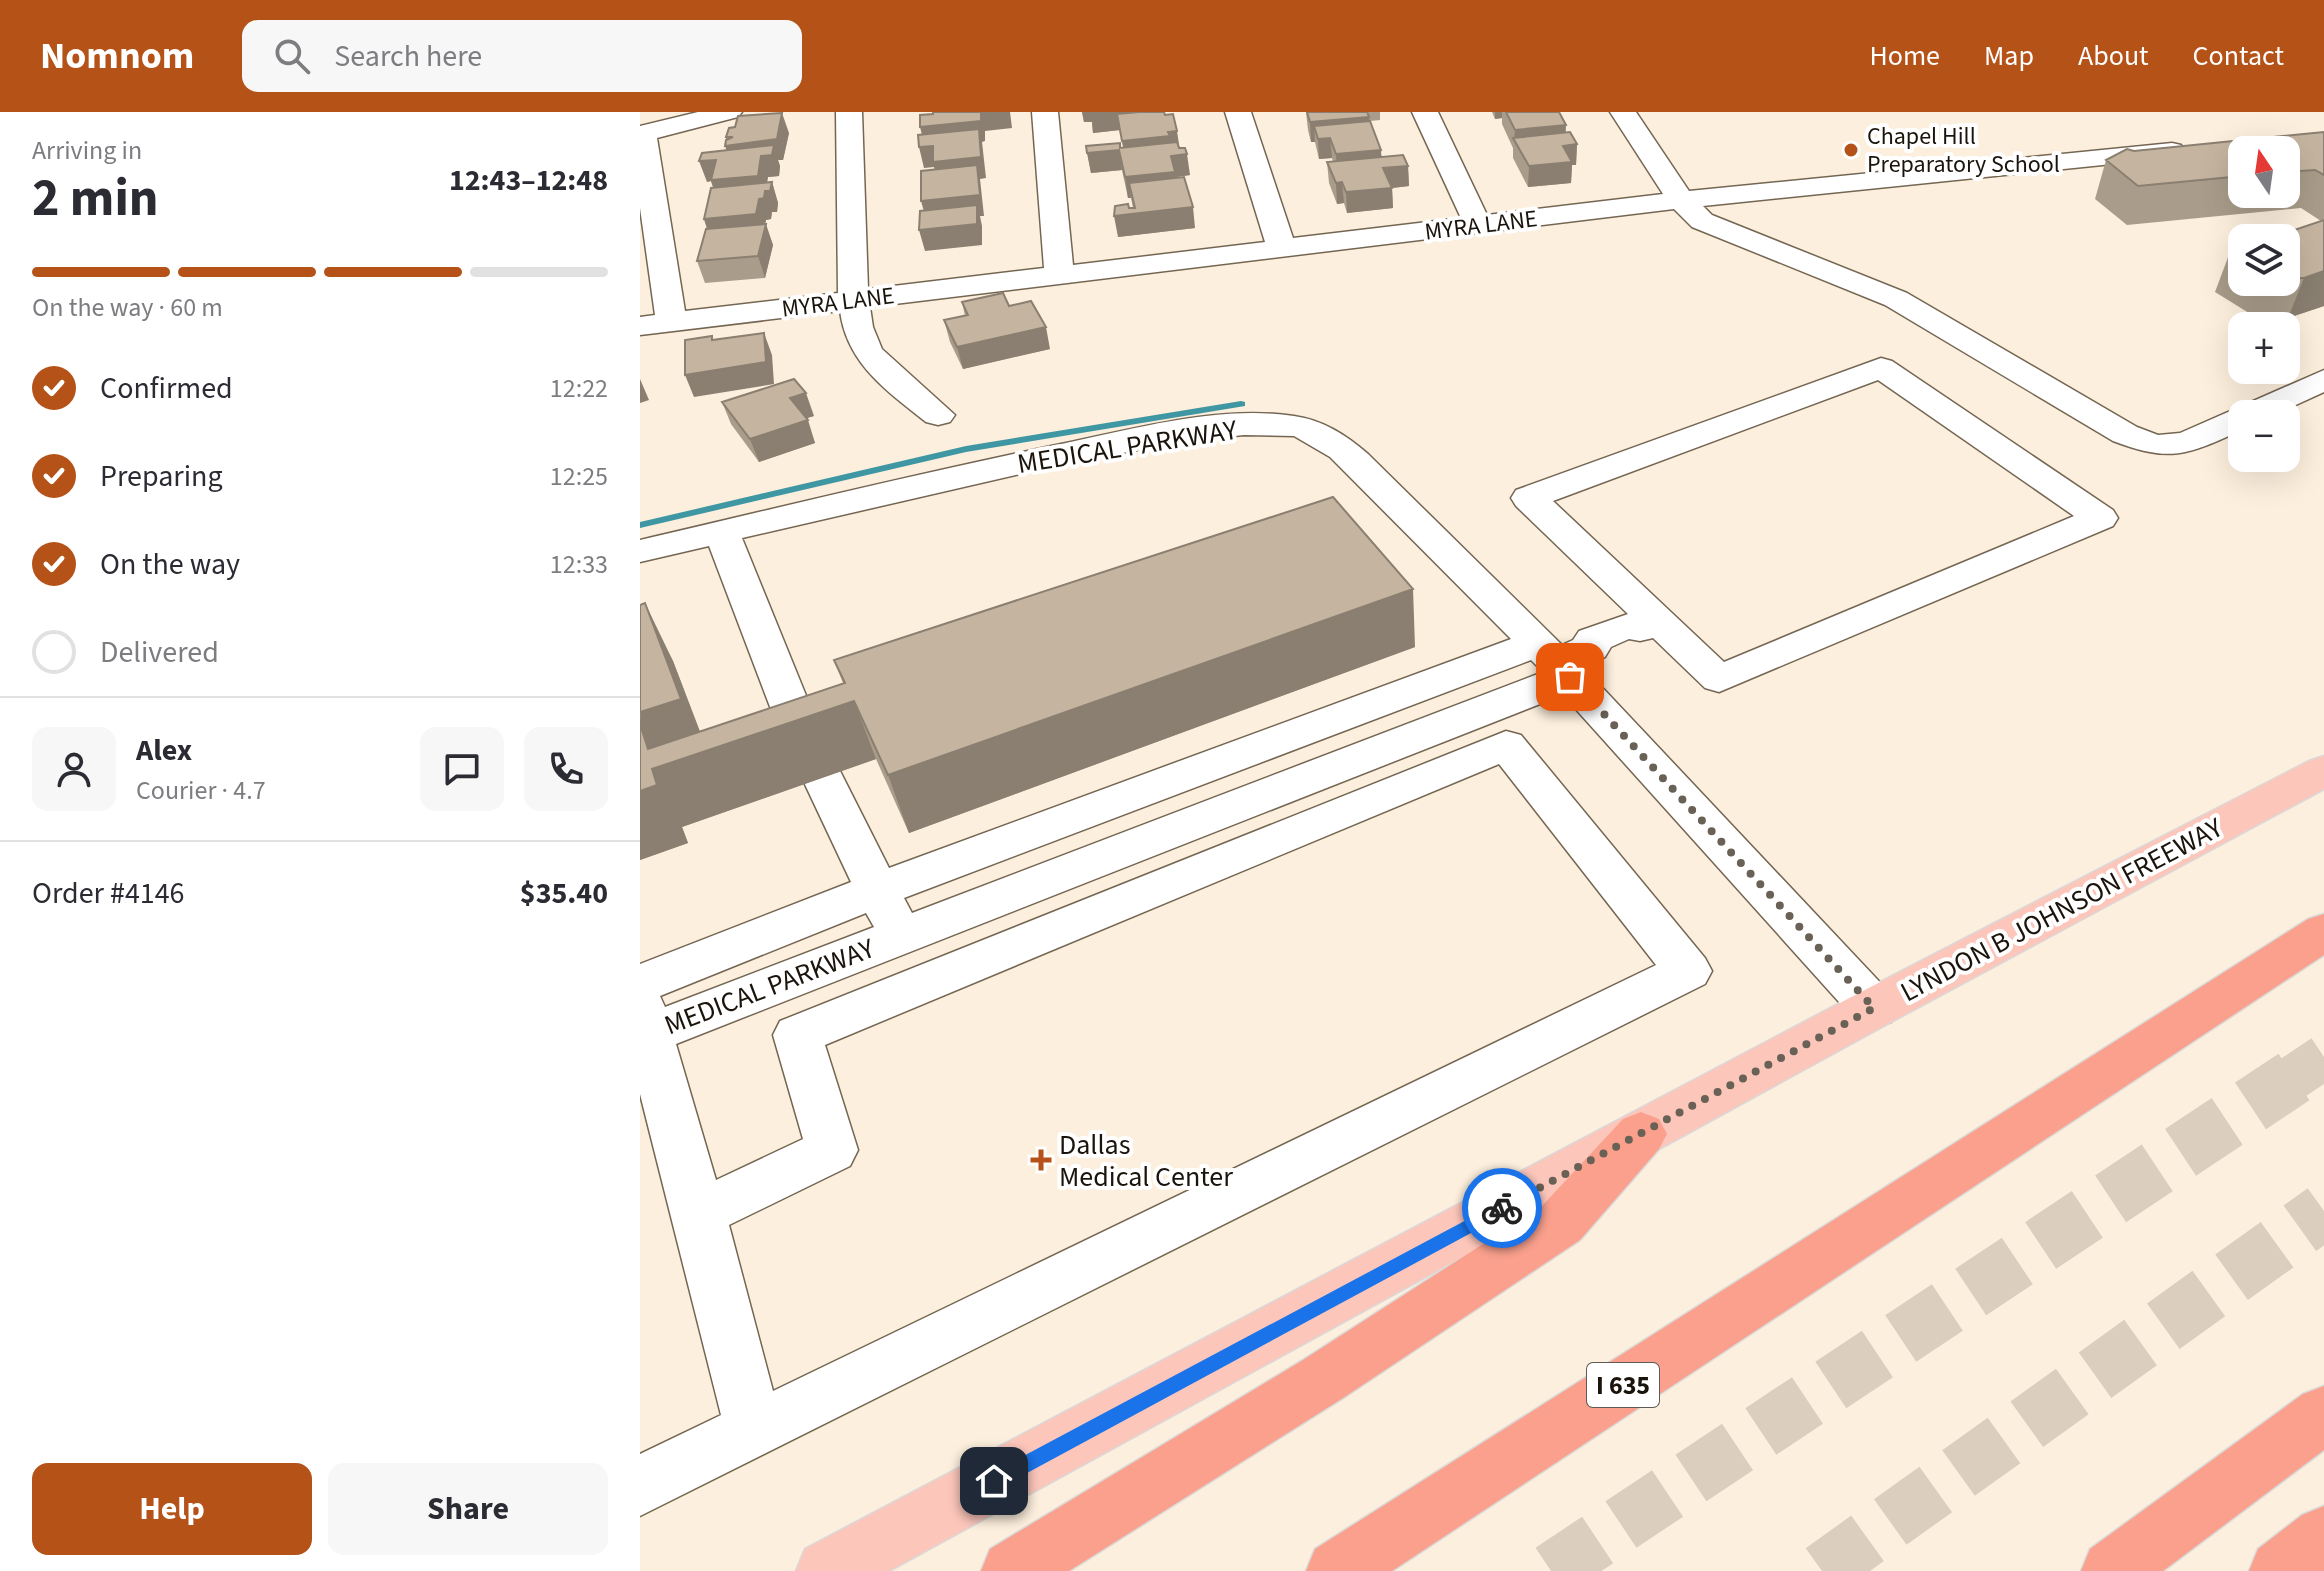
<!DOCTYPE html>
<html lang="en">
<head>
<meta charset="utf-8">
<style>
	body { margin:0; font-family:"Source Sans 3",sans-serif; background:#f7f7f7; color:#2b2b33; height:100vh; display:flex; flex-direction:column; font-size:30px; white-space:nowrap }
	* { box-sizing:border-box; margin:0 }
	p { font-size:26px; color:#7c7c81 }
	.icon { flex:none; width:44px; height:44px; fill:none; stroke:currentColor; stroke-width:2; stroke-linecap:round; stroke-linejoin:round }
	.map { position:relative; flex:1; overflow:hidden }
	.side { display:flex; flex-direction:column; background:#fff; width:640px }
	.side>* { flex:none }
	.needle { width:52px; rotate:347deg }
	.tools { position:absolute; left:1588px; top:24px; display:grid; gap:16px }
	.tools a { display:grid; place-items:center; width:72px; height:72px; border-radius:16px; background:#fff; box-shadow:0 8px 32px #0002; font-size:40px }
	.pin { position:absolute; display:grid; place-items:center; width:68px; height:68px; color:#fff; margin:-34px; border-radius:16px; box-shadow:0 4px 12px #0006 }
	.courier { position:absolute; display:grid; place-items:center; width:80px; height:80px; margin:-40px; border:6px solid #1a73e8; border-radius:50%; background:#fff; color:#222; box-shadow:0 2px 10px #0007 }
	.head em { font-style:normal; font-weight:700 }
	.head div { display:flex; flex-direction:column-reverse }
	.head { display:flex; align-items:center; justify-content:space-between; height:136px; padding:0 32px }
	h1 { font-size:52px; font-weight:700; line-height:60px }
	.bar { display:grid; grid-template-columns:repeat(4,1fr); gap:12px 8px; align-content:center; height:96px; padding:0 32px }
	.bar i { height:10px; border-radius:6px; background:#e1e1e2 }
	.bar .selected { background:#b55218 }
	.bar p { grid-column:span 4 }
	.line { display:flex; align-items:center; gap:20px; padding:0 32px; border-top:2px solid #e1e1e2 }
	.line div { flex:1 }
	.round { display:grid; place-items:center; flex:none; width:84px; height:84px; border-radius:16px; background:#f7f7f7 }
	ol { padding:0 32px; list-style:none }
	li { display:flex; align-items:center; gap:24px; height:88px }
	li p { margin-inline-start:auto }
	li .icon { padding:8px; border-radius:50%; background:#b55218; color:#fff; stroke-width:4 }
	li:last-child { color:#7c7c81 }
	li i { width:44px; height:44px; border:4px solid #e1e1e2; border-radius:50% }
	.cta { display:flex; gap:16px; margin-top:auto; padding:16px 32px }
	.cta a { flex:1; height:92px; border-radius:16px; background:#b55218; color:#fff; font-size:32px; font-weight:700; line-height:92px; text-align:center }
	.cta a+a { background:#f7f7f7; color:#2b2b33 }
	header { display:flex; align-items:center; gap:48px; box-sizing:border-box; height:112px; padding:0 40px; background:#b55218; color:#fff }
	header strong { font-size:38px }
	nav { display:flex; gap:44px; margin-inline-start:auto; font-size:28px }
	.search { width:560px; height:72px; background:#f7f7f7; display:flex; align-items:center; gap:20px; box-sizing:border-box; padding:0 28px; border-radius:16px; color:#7c7c81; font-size:30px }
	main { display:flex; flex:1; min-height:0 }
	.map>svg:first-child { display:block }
</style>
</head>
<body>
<header>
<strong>Nomnom</strong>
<div class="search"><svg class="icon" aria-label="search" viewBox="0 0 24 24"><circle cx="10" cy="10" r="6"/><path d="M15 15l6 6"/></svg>Search here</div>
<nav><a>Home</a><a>Map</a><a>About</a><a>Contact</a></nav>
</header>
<main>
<section class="side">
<div class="head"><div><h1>2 min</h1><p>Arriving in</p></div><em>12:43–12:48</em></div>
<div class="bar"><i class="selected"></i><i class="selected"></i><i class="selected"></i><i></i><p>On the way · 60 m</p></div>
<ol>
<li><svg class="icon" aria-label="check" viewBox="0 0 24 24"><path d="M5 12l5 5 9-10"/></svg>Confirmed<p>12:22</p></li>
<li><svg class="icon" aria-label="check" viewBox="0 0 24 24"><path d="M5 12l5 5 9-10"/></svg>Preparing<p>12:25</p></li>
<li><svg class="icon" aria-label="check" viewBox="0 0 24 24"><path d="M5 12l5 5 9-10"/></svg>On the way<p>12:33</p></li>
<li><i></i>Delivered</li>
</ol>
<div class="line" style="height:144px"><a class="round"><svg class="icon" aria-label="person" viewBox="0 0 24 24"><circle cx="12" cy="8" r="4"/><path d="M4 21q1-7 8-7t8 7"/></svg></a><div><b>Alex</b><p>Courier · 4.7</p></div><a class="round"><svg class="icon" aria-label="chat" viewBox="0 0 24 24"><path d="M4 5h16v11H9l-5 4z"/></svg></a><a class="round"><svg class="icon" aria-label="phone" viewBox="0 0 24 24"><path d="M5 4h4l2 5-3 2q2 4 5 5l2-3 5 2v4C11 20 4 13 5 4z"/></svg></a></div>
<div class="line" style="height:104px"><div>Order #4146</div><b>$35.40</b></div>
<div class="cta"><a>Help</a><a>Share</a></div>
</section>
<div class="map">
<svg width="1684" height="1459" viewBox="0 0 1684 1459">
	<rect width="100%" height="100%" fill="#fdefdd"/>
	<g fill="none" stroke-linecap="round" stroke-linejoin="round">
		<path fill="#3e97a2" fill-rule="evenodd" d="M601 289 605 290V294L326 340 0 416V410L326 334Z"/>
		<path stroke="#dbcebe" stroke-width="45" stroke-dasharray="45 22" stroke-linecap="butt" d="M1651 967 1684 945"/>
		<path stroke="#dbcebe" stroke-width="56" stroke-dasharray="56 28" stroke-linecap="butt" d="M911 1459 1654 965
			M1182 1459 1684 1099"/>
		<defs>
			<path id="minor" d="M58 0H102L98 5 17 26 45 199 198 181 196 0H222L228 177 404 156 392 0H418L433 153 625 130 585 0H611L653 126 821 106 772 0H798L847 103 1023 82 970 0H996L1049 79 1532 31 1541 33 1545 39 1541 45 1063 94 1072 103 1267 181 1497 315 1518 323 1540 321 1684 258V280L1636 302H1602V318C1547 343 1531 351 1473 329L1245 193 1052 115 1034 97 230 195 233 215 242 237 315 303 310 310 298 313 286 310C247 279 207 252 200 199L0 223V205L15 203 0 96V14Z
				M1241 246 1252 249 1473 398 1478 406 1473 414 1079 580 1065 576 1013 526 1000 529 989 527 971 535 965 545 942 554 1251 882 1258 896 1251 910 1234 915 1217 910 923 583 36 932 76 1068 163 1027 133 923 140 909 866 619 881 623 1065 846 1072 859 1065 872 0 1404V1342L81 1303 0 982V852L211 770 162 666 166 658 155 655 149 645 69 434 0 450V428C142 395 283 360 426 331 498 316 580 293 654 304 683 308 706 323 728 342L922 533 933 528 939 519 988 502 876 394 871 386 876 378ZM1238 268 1434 404 1084 550 913 389ZM604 323 654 324 690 345 871 527 249 756 198 655 187 652 191 645 102 426 437 349 546 329ZM891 548 903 560 272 801 264 786ZM859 652 1016 853 133 1279 89 1113 210 1054 218 1038 185 933ZM226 801 234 815 25 895 20 884Z"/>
			<path id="major" d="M1684 644V677L1251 910 249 1459H156L165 1437 1217 882 1669 649Z"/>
			<path id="highway" d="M1684 802V843L752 1459H666L675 1437 1668 807Z
				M1001 1000 1019 1007 1027 1022 1019 1037 940 1128 703 1286 429 1459H341L350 1437 663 1248 902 1094 983 1007Z
				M1684 1274V1338L1523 1459H1441L1450 1437 1663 1282Z
				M1684 1394V1459H1609L1618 1437 1662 1403Z"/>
		</defs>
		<use href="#minor" stroke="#746652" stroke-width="3"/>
		<use href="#major" stroke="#dad9d8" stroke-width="3"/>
		<use href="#highway" stroke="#dad9d8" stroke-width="3"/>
		<use href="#minor" fill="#fff" fill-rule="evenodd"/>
		<use href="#major" fill="#fcc6bb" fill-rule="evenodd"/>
		<use href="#highway" fill="#faa08d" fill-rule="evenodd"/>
	</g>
	<path fill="#a99c8a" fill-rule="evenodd" d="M442 0 539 36 550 63 536 65V66L555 116 478 125 489 96H493L491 86H488L482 58 451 61 446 34 483 35 480 18 453 21 452 10H444Z
		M666 0H740V8L730 9 742 45 768 54 769 74 752 76 753 96 707 101 704 91 697 92 689 71 687 50H693L692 46 679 47 675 30H671L668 18Z
		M852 0H919L926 20 937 32 936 53H932L931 71 888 75 873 46V36L862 12V6L855 7Z
		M1684 20V194L1648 206H1617L1575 180 1590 140 1602 136V170H1646V126L1681 109 1661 96 1487 113 1455 87 1466 48 1494 39ZM1602 38H1646V82H1602Z
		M149 21 143 48H138L140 54 139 64 128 65 127 71 132 70 138 91 137 100H132L131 107 126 108 125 112 133 133 125 166 65 171 57 149 67 117 64 107 73 75 71 69 67 70 87 39 86 25Z
		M322 190 369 194 410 237 323 257 310 230 304 208 325 204Z
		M82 290 174 304 166 306 175 331 119 350 91 312Z
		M0 493 33 549 60 620 203 571 194 548 775 535 269 721 236 647 42 715 48 731 0 748Z"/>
	<path fill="#8a7f70" d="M341 0H370L372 16 345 19V29L342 30 346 66 340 67 344 104H340L342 114V133L285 139 279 118 287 110 281 89 298 71 294 55 284 56 279 35 340 30 285 35 280 15Z
		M442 0H516L480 18 453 21 452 10H444Z
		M855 0H862V6L855 7Z
		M142 1 149 21 143 48H138L140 54 139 64 128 65 125 79 132 70 138 91 137 100H132L131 107 126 108 124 119 126 112 133 133 125 166 118 144 71 128 64 107 78 89 71 69 67 70 59 49 76 48 92 54 85 34 89 33 86 25Z
		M729 5 730 25 690 26 692 46 679 47 678 27 674 14 675 30H671L670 10Z
		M926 13 925 33 874 28 875 18Z
		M537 19 540 39 547 42 550 63 536 65 538 80 489 71 491 86H488L485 65 486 49 482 29Z
		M937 32 936 53H932L931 71 888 75 889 54 923 34Z
		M479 38 482 58 451 61 447 41Z
		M741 38 742 58 697 63 696 42Z
		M768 54 769 74 752 76 753 96 707 101 706 80 743 56Z
		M702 70 704 91 697 92 696 71Z
		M553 95 555 116 478 125 474 104Z
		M1684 159V194L1648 206 1664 166Z
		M406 215 410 237 323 257 317 235Z
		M124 221 132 243 134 272 54 285 45 263Z
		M0 267 9 288 0 291Z
		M166 281 174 304 158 309 150 286Z
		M168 308 175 331 119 350 110 327Z
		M773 477 775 535 269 721 248 663Z
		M5 491 33 549 67 638 214 589 236 647 42 715 48 731 0 748V679L12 657 8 637 0 612Z"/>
	<path fill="#c5b5a0" stroke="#8a7f70" stroke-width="2" d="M293 0H341V9L280 15V3L293 2Z
		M499 0H524L525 3 533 2 537 19 528 20 530 24 482 29 477 2Z
		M667 0H727L729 5 670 10Z
		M866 0H919L926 13 875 18Z
		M142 1 137 27 85 34 86 28 93 25H86L89 16 95 15 98 4Z
		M730 9 741 38 696 42 690 26 678 27 674 14Z
		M339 17 341 45 293 50V34L279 35 278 23Z
		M930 20 937 32 923 34 932 50 889 54 873 26Z
		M1684 20V63L1675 58 1646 60V38H1602V64L1498 74 1466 48 1487 37 1494 39Z
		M537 30 539 36H545L547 42 531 44 535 60 485 65 479 38 447 41 446 34 480 31V36Z
		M134 33 132 43 121 44 118 64 71 68 76 48 59 49 62 41Z
		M763 43 768 54 743 56 752 76 706 80 702 70 696 71 687 50Z
		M337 53 340 83 281 89V59Z
		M544 65 553 95 474 104 475 94 488 92 489 96H495L489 71Z
		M132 70 130 79H125L124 86 119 87 116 102 64 107 71 76Z
		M337 93V112L279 118 280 99Z
		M1684 108V159L1664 166H1646V126H1631Z
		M126 112 118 144 57 149 66 117Z
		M1602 136V147L1590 140Z
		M363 181 369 194 391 189 406 215 317 235 304 208 328 203 322 190Z
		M124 221 126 250 45 263V228L72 224V228Z
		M154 267 166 281 150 286 168 308 110 327 82 290Z
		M693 385 773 477 248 663 214 589 12 657 17 673 0 679V612L8 637 205 571 194 548Z
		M5 491 41 587 0 600V493Z"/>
	<path fill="#1a73e8" d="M862 1089 868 1092V1101L361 1375 354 1378 348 1375 346 1369 348 1363Z"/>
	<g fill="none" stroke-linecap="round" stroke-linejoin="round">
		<path stroke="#696155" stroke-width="8" stroke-dasharray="0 14.4" d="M862 1096 1234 896 930 565"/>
	</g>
	<g fill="#b55218" stroke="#fff" stroke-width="3">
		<circle cx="1211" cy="38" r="8"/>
		<path d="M397 1036h8v8h8v8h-8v8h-8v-8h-8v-8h8z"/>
	</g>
	<g text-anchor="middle" stroke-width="8" stroke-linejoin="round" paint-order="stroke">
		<g font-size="24" fill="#1a140c" stroke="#fff" text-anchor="start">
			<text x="1227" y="32">Chapel Hill<tspan x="1227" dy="28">Preparatory School</tspan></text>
		</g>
		<g font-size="24" fill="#1a140c" stroke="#fff">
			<text transform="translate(841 113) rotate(-7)" y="8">MYRA LANE</text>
			<text transform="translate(198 190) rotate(-7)" y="8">MYRA LANE</text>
		</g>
		<rect fill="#fff" stroke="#5f5a55" stroke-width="2" x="947" y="1251" width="72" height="44" rx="6"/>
		<g font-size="26" font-weight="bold" fill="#1a140c">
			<text x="983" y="1282">I 635</text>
		</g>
		<g font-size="28" fill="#1a140c" stroke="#fff">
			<text transform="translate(487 334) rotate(-9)" y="10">MEDICAL PARKWAY</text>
			<text transform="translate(1421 797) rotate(-28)" y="10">LYNDON B JOHNSON FREEWAY</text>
			<text transform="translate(129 874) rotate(-21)" y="10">MEDICAL PARKWAY</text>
		</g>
		<g font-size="28" fill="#1a140c" stroke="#fff" text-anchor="start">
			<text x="419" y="1042">Dallas<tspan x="419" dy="32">Medical Center</tspan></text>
		</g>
	</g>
</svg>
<div class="tools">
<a><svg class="needle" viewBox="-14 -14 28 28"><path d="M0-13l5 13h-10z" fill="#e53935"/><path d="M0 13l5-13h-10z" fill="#7c7c81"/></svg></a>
<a><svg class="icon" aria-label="layers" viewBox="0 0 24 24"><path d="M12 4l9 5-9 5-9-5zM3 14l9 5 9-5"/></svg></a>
<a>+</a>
<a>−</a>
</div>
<div class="pin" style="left:930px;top:565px;background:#ea580c"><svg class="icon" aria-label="bag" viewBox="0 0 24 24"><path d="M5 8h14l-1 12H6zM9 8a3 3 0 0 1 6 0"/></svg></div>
<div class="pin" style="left:354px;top:1369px;background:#1f2937"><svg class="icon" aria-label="home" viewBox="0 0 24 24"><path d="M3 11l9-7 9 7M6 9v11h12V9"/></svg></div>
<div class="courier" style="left:862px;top:1096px"><svg class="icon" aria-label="bike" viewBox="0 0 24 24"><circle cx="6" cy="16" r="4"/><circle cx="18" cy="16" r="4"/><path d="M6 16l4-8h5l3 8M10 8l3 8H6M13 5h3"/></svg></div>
</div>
</main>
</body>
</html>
